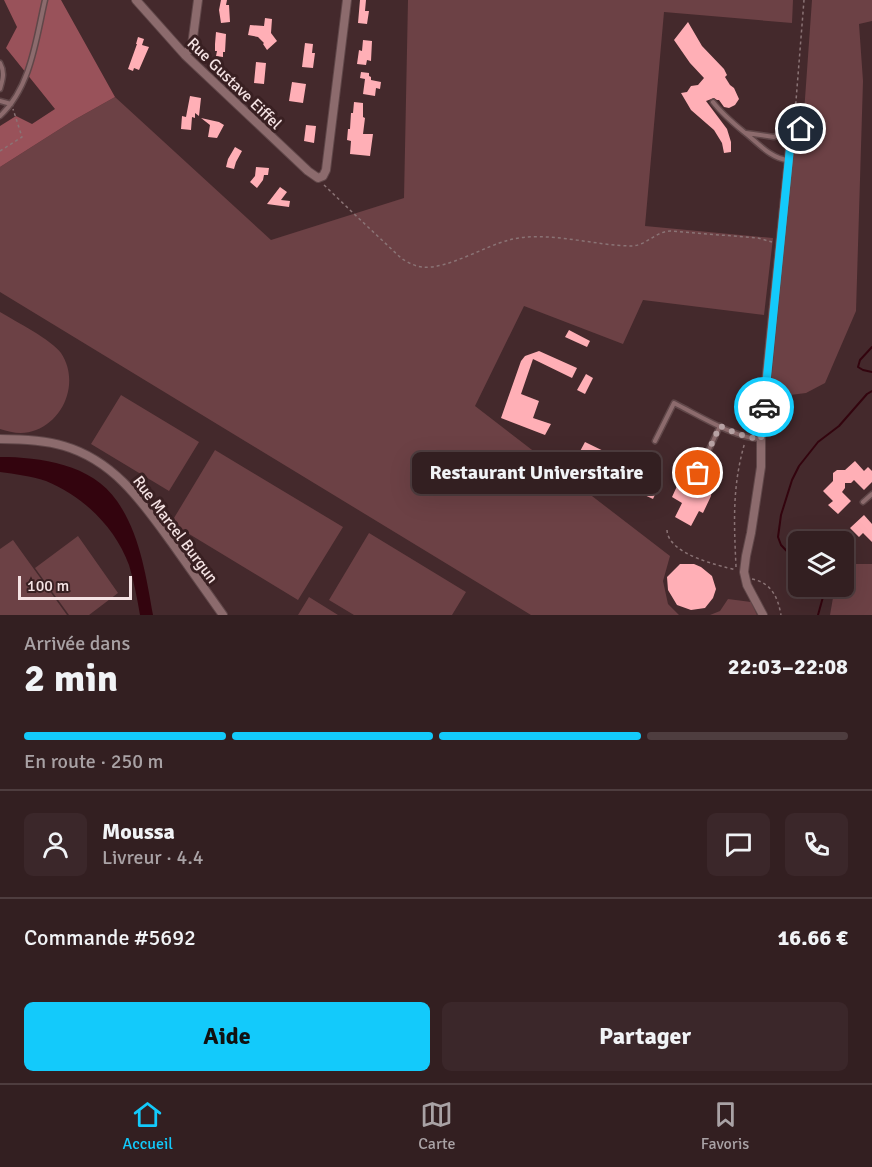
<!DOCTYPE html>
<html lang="fr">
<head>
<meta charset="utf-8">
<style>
	body { margin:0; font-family:Signika,sans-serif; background:#3b272a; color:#f1f3f6; height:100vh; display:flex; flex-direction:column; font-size:22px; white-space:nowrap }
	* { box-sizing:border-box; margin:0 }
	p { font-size:20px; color:#a9a2a5 }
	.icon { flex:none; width:33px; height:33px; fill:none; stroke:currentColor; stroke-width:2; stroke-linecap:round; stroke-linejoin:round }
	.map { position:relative; height:615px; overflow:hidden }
	.sheet { display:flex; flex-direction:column; background:#331f21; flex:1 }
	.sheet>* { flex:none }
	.tools { position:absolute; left:788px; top:531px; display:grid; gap:12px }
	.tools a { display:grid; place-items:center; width:66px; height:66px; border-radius:9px; background:#331f21; box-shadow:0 6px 24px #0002,0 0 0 2px #4e3d3f; font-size:30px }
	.scale { position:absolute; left:18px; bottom:15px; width:114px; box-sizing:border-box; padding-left:6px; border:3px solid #f5e3e4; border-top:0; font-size:16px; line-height:21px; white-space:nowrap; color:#f5e3e4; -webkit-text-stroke:4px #392022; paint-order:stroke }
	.pin { position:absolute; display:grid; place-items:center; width:51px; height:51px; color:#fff; margin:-26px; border:3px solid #fff; border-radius:50%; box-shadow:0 2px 6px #0007 }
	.courier { position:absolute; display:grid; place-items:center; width:60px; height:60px; margin:-30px; border:4px solid #13cafb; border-radius:50%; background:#fff; color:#222; box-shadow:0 2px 8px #0007 }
	.bubble { position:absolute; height:42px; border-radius:9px; background:#331f21; box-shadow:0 6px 24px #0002,0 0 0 2px #4e3d3f; font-size:20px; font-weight:700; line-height:42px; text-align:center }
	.overview em { font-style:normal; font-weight:700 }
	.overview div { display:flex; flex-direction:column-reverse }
	.overview { display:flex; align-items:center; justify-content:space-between; height:102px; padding:0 24px }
	h1 { font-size:39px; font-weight:700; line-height:45px }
	.bar { display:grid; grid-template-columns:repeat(4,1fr); gap:9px 6px; align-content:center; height:72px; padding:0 24px }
	.bar i { height:8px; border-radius:4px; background:#4e3d3f }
	.bar .on { background:#13cafb }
	.bar p { grid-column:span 4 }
	.line { display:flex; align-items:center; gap:15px; padding:0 24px; border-top:2px solid #4e3d3f }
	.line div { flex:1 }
	.round { display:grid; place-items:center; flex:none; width:63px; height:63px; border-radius:9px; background:#3b272a }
	.cta { display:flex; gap:12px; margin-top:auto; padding:12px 24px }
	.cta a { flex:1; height:69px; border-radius:9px; background:#13cafb; color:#111; font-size:24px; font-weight:700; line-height:69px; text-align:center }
	.cta a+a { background:#3b272a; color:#f1f3f6 }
	.dock { display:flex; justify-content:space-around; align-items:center; height:84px; border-top:2px solid #4e3d3f; background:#331f21; font-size:16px; color:#a9a2a5 }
	.dock a { display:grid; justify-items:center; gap:3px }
	.dock .on { color:#13cafb }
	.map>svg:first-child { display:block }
</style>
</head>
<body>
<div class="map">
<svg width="872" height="615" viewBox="0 0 872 615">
	<rect width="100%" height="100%" fill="#44292c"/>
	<path fill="#6c4145" d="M408 0H793L792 23 664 12 645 226 773 238 764 315 643 300 623 344 524 306 475 406 670 556 663 581 668 604 679 615H531L0 292V167L74 120 115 97 271 240 404 198Z
		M812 0H872V21L859 24 863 81 856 311 825 383 806 393 790 395 779 392 771 383 793 154C794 150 795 147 797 145 804 138 812 137 803 127Z
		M0 312C15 321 52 340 61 353 79 380 66 418 36 430 24 435 12 433 0 429Z
		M121 395 199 442 169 491 91 444Z
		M215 450 343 527 298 600 171 523Z
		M369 533 466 592 452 615H354L329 600Z
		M78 536 118 593 89 615H69L35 568Z
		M13 540 67 615H0V549Z
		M843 564H872V615H830L834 592 833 587 843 586Z
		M309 597 338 615H298Z
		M728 599 751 602 757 615H710L720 611Z"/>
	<path fill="#99525a" d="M4 0H61L115 97 74 120 0 167V126L16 116 32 124 55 109 6 48 17 27Z"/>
	<path fill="#33040e" d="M0 457C40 457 92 464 117 501 140 534 146 576 153 615H140C137 598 134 581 129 565 115 527 83 496 46 481 31 476 15 474 0 472Z"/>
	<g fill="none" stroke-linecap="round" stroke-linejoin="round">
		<path stroke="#33040e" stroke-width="2" d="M872 347 860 360 858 367 863 370 872 372
			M798 563 781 545 778 537 781 515 792 480 799 466 818 442 839 426 867 394 872 391
			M818 615 823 597 821 586"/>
	</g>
	<path fill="#ffafb6" d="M221 0H227L226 5H229L230 22 221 23 219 10Z
		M360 0H366L365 11H369L367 24 358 23Z
		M265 18 272 19 271 33 277 41 267 50 263 44 264 43 258 37 248 35 250 25 264 26Z
		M688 22 702 46 724 69 727 75 725 77 730 85 734 88 739 99 735 105 729 108 724 107 719 100H717L714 98 706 101 727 129 731 142V152L724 153 722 143 714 130 691 110 681 93 687 92 691 86 698 85 704 78 690 63 674 40Z
		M216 32 226 34 225 52H223V57L216 56 217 51H215V44Z
		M138 37 144 39 142 45 149 47 139 70 134 68 133 71 128 69 137 44H136Z
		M363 40 372 41 371 61 367 60 366 65 357 64 359 50 362 51Z
		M305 43 313 44 312 53H315L313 68 302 67Z
		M256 62 266 63 264 84 254 83Z
		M361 72 369 73V76L371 77V80L381 82 380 89 376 88 375 96 363 94 365 79 360 78Z
		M292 82 306 84 303 103 289 101Z
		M190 96 201 98 199 116 195 113V118L192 117 191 130 181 129 182 116 186 117Z
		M354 102 363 103V117L365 118 363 134H373L370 156 350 154 351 141 347 140 348 129H350L351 113H353Z
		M201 118 219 122 224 125 217 138 208 137 210 125Z
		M306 125 316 126 314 143 304 141Z
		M235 147 242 151 236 162 234 169 226 167 228 159Z
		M256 167 269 168 268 175H264L263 180 257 188 250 182 255 176Z
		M280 187 287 192 281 200 290 201 289 207 267 204Z
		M569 330 590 341 587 347 565 337Z
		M539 351 577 368 572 378 533 359 521 394 539 401 533 418 551 424 545 435 501 418 521 361 525 356Z
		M586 374 593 378 585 394 577 390Z
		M585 442 618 458 620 453 627 457 625 462 631 468 630 472 659 486 653 499 610 479 614 472 578 455Z
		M855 461 864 471 868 467 872 471V482L864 490 854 480 851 483H845V488L842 492 851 501 838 514 828 505 833 501 823 491 833 481V473L837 470H845Z
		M688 482 700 488 703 482 712 487 711 496 703 513 699 511 691 526 675 517 682 503 672 497 678 484 685 488Z
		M864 515 872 524V542L863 533 859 537 850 528Z
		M680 564H694L701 567 712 576 716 589 713 598 705 608 691 610 677 605 668 590 667 577Z"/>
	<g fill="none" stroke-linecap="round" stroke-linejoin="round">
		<defs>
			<path id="lane" d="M0 63C5 72 3 79 0 89
				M0 101 11 104
				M713 102C722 114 733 123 744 132 757 142 771 159 788 160
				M0 116C31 87 36 39 45 0
				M746 133 774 137 782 133 793 134
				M655 441 674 403C698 415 735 438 760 439
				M698 473 720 426
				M863 502 872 494"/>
			<path id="street" d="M136 0 185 55 308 171 318 178 323 176 326 170 347 0
				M185 55 192 45 198 0
				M792.5 135a5.5 5.5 0 1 1 11 0a5.5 5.5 0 1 1-11 0Z
				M0 439C21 439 44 440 64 446 115 461 143 503 172 543 189 567 206 591 223 615
				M763 615 747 585 744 572 746 556 751 533 761 467V432L790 148 795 139"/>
		</defs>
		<use href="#lane" stroke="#604749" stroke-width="7"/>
		<use href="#street" stroke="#604749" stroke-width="10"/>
		<path stroke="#8a7375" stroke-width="1.5" stroke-dasharray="3 3" stroke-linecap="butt" d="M795 128 794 126 804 0
			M0 151 22 137 13 109
			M324 185 351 211 401 258C407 262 414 266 422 267 446 270 485 246 509 240 547 230 594 246 633 246 648 244 655 232 670 231L758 238 772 242
			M749 428 754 415
			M667 530C668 554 717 565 736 570
			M736 567C734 522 732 486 745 442
			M752 579C772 583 778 598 781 615"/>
		<use href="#lane" stroke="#8c6b6d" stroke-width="4"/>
		<use href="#street" stroke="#8c6b6d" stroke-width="8"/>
	</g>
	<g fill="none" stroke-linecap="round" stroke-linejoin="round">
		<path stroke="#b7a2a4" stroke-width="6" stroke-dasharray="0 10.8" d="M698 473 720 426C733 432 747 438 761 439L764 407"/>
		<path stroke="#13cafb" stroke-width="8" d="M764 407 790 148 795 140H800L803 137V132L801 129"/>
	</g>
	<g text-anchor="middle" stroke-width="6" stroke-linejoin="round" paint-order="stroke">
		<g font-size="16" fill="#f5e3e4" stroke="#392022">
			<text transform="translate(235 83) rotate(44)" y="6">Rue Gustave Eiffel</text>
			<text transform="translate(176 529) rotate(53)" y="6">Rue Marcel Burgun</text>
		</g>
	</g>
</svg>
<div class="tools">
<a><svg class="icon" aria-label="layers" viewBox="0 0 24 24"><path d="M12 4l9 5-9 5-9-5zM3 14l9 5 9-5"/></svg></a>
</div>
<div class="scale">100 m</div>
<div class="pin" style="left:698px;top:473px;background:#ea580c"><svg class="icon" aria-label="bag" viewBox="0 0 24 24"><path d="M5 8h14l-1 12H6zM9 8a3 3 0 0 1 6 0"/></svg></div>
<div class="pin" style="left:801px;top:129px;background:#1f2937"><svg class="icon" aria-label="home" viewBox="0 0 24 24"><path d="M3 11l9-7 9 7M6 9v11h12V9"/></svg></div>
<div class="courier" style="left:764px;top:407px"><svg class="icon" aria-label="car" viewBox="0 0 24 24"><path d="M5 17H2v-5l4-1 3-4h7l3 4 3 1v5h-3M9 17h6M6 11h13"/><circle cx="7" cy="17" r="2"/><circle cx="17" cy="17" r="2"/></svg></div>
<div class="bubble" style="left:412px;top:452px;width:249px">Restaurant Universitaire</div>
</div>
<section class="sheet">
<div class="overview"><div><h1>2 min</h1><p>Arrivée dans</p></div><em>22:03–22:08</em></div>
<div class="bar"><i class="on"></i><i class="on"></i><i class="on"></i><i></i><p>En route · 250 m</p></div>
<div class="line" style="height:108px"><a class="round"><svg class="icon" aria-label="person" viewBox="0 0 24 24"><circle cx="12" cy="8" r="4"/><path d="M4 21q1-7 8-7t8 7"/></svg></a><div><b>Moussa</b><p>Livreur · 4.4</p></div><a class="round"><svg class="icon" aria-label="chat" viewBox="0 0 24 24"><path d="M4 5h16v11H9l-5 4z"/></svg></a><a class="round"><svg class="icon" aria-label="phone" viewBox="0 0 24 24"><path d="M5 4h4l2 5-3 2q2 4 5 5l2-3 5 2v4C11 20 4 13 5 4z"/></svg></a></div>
<div class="line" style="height:78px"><div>Commande #5692</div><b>16.66 €</b></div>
<div class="cta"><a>Aide</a><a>Partager</a></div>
</section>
<nav class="dock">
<a class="on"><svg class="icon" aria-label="home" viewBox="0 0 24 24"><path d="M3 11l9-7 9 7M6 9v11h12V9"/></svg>Accueil</a>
<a><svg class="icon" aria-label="map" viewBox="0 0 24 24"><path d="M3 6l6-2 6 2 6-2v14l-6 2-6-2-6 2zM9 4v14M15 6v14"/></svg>Carte</a>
<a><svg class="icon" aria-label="saved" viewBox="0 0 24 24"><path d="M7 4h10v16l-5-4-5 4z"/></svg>Favoris</a>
</nav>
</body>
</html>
